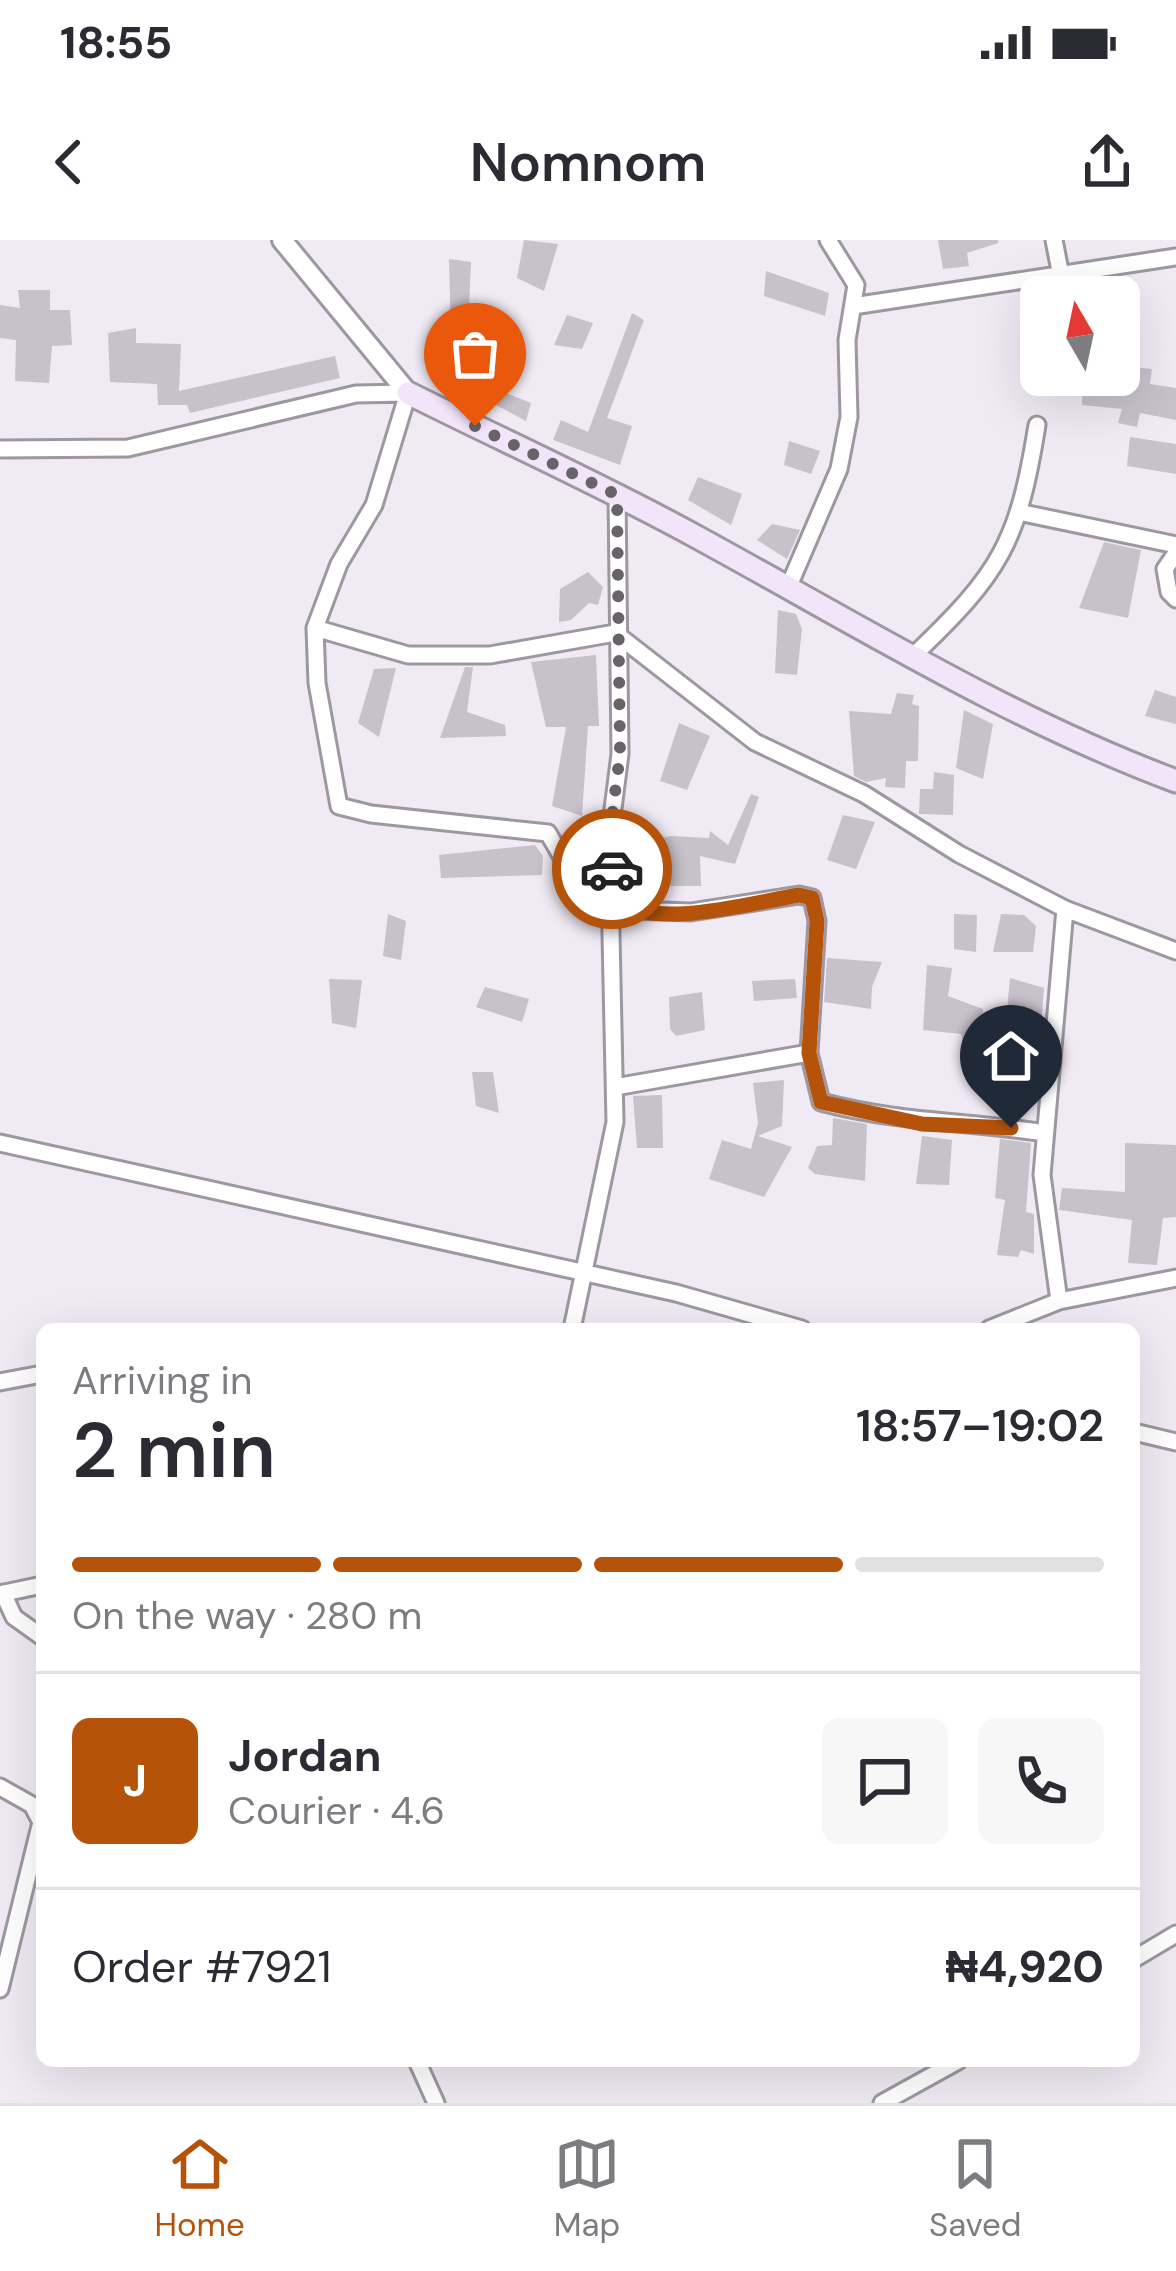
<!DOCTYPE html>
<html lang="en">
<head>
<meta charset="utf-8">
<style>
	body { margin:0; font-family:"DM Sans",sans-serif; background:#f7f7f7; color:#2b2b33; height:100vh; display:flex; flex-direction:column; font-size:45px; white-space:nowrap }
	* { box-sizing:border-box; margin:0 }
	p { font-size:39px; color:#7c7c81 }
	.icon { flex:none; width:66px; height:66px; fill:none; stroke:currentColor; stroke-width:2; stroke-linecap:round; stroke-linejoin:round }
	.map { position:relative; flex:1; overflow:hidden }
	.details { position:absolute; left:36px; top:1083px; width:1104px; height:744px; display:flex; flex-direction:column; background:#fff; border-radius:18px; box-shadow:0 12px 48px #0002 }
	.details>* { flex:none }
	.needle { width:78px; rotate:351deg }
	.controls { position:absolute; left:1020px; top:36px; display:grid; gap:24px }
	.controls a { display:grid; place-items:center; width:120px; height:120px; border-radius:18px; background:#fff; box-shadow:0 12px 48px #0002; font-size:60px }
	.pin { position:absolute; display:grid; place-items:center; width:102px; height:102px; color:#fff; margin:-123px -51px; border-radius:50% 50% 50% 0; rotate:-45deg; box-shadow:0 0 12px #0007 }
	.pin .icon { rotate:45deg }
	.courier { position:absolute; display:grid; place-items:center; width:120px; height:120px; margin:-60px; border:9px solid #b45309; border-radius:50%; background:#fff; color:#222; box-shadow:0 3px 15px #0007 }
	.headline em { font-style:normal; font-weight:600 }
	.headline div { display:flex; flex-direction:column-reverse }
	.headline { display:flex; align-items:center; justify-content:space-between; height:204px; padding:0 36px }
	h1 { font-size:78px; font-weight:600; line-height:90px }
	.bar { display:grid; grid-template-columns:repeat(4,1fr); gap:18px 12px; align-content:center; height:144px; padding:0 36px }
	.bar i { height:15px; border-radius:9px; background:#e1e1e2 }
	.bar .on { background:#b45309 }
	.bar p { grid-column:span 4 }
	.line { display:flex; align-items:center; gap:30px; padding:0 36px; border-top:3px solid #e1e1e2 }
	.line div { flex:1 }
	.round { display:grid; place-items:center; flex:none; width:126px; height:126px; border-radius:18px; background:#f7f7f7 }
	.status { display:flex; justify-content:space-between; align-items:center; height:84px; padding:0 60px; background:#fff; direction:ltr }
	.status svg { height:33px; fill:currentColor }
	header { display:flex; justify-content:space-between; align-items:center; height:156px; padding:0 36px; background:#fff; font-size:54px; font-weight:600 }
	.tab-bar { display:flex; justify-content:space-around; align-items:center; height:168px; border-top:3px solid #e1e1e2; background:#fff; font-size:33px; color:#7c7c81 }
	.tab-bar a { display:grid; justify-items:center; gap:6px }
	.tab-bar .on { color:#b45309 }
	.map>svg:first-child { display:block }
</style>
</head>
<body>
<div class="status"><b>18:55</b><svg viewBox="0 0 49 12"><path d="M0 12V9h3v3zM5 12V6h3v6zM10 12V3h3v9zM15 12V0h3v12zM26 1h20v11H26zM47 4h2v5h-2z"/></svg></div>
<header><svg class="icon" aria-label="back" viewBox="0 0 24 24"><path d="M15 5l-7 7 7 7"/></svg>Nomnom<svg class="icon" aria-label="share" viewBox="0 0 24 24"><path d="M12 15V3M7 8l5-5 5 5M5 13v7h14v-7"/></svg></header>
<div class="map">
<svg width="1176" height="1863" viewBox="0 0 1176 1863">
	<rect width="100%" height="100%" fill="#f0eaf4"/>
	<path fill="#c7c1cb" d="M524 0 558 4 544 51 517 38Z
		M938 0H998V3L967 13 969 26 943 29Z
		M449 19 471 22 468 92 451 94Z
		M766 31 829 53 825 76 764 56Z
		M18 50H50V70H70L72 105 52 106 49 143 15 141 16 100 0 98V65L20 68Z
		M632 73 644 80 607 178 632 186 620 225 553 200 561 180 588 192Z
		M567 75 593 83 582 109 554 105Z
		M136 88V103L181 104 179 151 335 116 340 138 190 173 187 165H158L157 144 110 142 108 93Z
		M450 118 475 119 471 139 531 163 526 181 468 150 465 163 448 156 449 140 438 135 442 127 449 130Z
		M1125 126 1152 129 1150 144 1176 148V180L1140 173 1137 187 1118 183 1122 169 1082 165 1083 139 1121 147Z
		M1130 197 1176 204V234L1127 226Z
		M789 201 820 211 811 234 784 225Z
		M698 237 742 254 731 285 688 260Z
		M772 284 800 290 787 319 757 300Z
		M1104 302 1141 310 1128 378 1079 368Z
		M588 332 603 347 598 365 589 363 571 380 559 382 560 349Z
		M778 370 796 374 802 389 797 435 775 433Z
		M596 415 599 486H588L582 576 552 566 566 487H546L531 422Z
		M465 427H473L467 472 505 485 506 496 440 498Z
		M396 428 379 497 358 483 374 429Z
		M1155 450 1176 457V484L1145 476Z
		M897 453 914 455 912 464 919 466 918 521H906L905 548 885 547 886 538 866 542 854 536 849 471 891 474Z
		M964 470 993 484 983 539 956 528Z
		M679 483 710 496 687 550 660 541Z
		M934 532 954 535 953 575 919 574 920 549H933Z
		M751 554 759 557 735 624 700 616 701 646H665L667 631 658 630 660 610 621 614 622 591 629 604 671 596 709 598 710 591 728 605Z
		M843 575 875 582 856 629 827 620Z
		M535 605 543 616 542 635 441 638 439 615Z
		M388 674 406 681 401 720 383 716Z
		M954 674 977 675 976 712 954 709Z
		M1001 674 1024 675 1036 686 1033 712H993Z
		M827 718 882 722 872 747 871 769 824 762Z
		M927 725 952 728 948 756 983 769 976 849 961 794 923 790Z
		M1010 738 1044 748 1040 800 1017 798 1032 828H1038L1037 838 1031 841 1033 856 1019 855 1016 862 999 859Z
		M329 739 362 740 356 788 332 783Z
		M795 739 797 758 754 761 752 741Z
		M485 747 529 759 522 782 476 767Z
		M702 752 705 790 676 796 670 789 669 757Z
		M472 832H493L499 873 476 866Z
		M784 840 782 886 758 896 792 907 764 957 709 939 722 900 751 909 758 883 753 843Z
		M662 855 663 908H637L633 856Z
		M833 878 867 884 865 941 815 934 808 928 817 906 832 905Z
		M922 896 952 900 949 945 916 944Z
		M1000 899 1031 903 1026 972 1034 974V1014L1021 1010 1018 1017 997 1015 1005 960 995 958Z
		M1125 903 1176 905V977L1163 978 1157 1025 1128 1023 1132 980 1059 970 1062 948 1125 952Z"/>
	<g fill="none" stroke-linecap="round" stroke-linejoin="round">
		<defs>
			<path id="minor" d="M1054 0 1061 36
				M853 66 1176 17
				M0 209 128 208 356 154 408 153 374 265 339 324 315 388 317 443 339 566 371 574 548 593 581 650 628 670 691 672 799 655 812 658 817 681 809 813 821 862C900 883 967 881 1045 893
				M1023 273 1176 305
				M1176 313 1165 329 1169 352 1176 359
				M788 348 839 229 849 177 847 100 856 45 828 0
				M315 388 408 415H490L615 393 755 502 864 554 959 614 1065 669 1176 711
				M913 416C1000 333 1018 304 1037 185
				M615 847 809 813
				M0 903 676 1053 802 1089
				M1059 1061 1042 935 1065 669
				M572 1089 615 882 609 600 620 514 617 255
				M989 1089 1059 1061 1176 1038
				M0 1142 42 1134
				M1134 1192 1176 1202
				M3 1353 14 1377 42 1397
				M0 1354 42 1345
				M0 1547 32 1565 41 1582 0 1749
				M1134 1719 1176 1694
				M417 1821 436 1863
				M882 1863 958 1821"/>
			<path id="tertiary" d="M282 0 408 153"/>
			<path id="secondary" d="M408 153C504 201 602 245 695 296 853 382 1007 478 1176 541"/>
		</defs>
		<use href="#minor" stroke="#9d97a1" stroke-width="21"/>
		<use href="#tertiary" stroke="#9d97a1" stroke-width="24"/>
		<use href="#secondary" stroke="#9d97a1" stroke-width="27"/>
		<use href="#minor" stroke="#fff" stroke-width="15"/>
		<use href="#tertiary" stroke="#fff" stroke-width="18"/>
		<use href="#secondary" stroke="#f2e5fa" stroke-width="21"/>
	</g>
	<g fill="none" stroke-linecap="round" stroke-linejoin="round">
		<path stroke="#676369" stroke-width="12" stroke-dasharray="0 21.6" d="M475 186 617 255 620 514 609 600 612 629"/>
		<path stroke="#b45309" stroke-width="15" d="M612 629 611 660C661 690 744 664 799 655L812 658 817 681 809 813 821 862 922 884 1011 888"/>
	</g>
</svg>
<div class="controls">
<a><svg class="needle" viewBox="-14 -14 28 28"><path d="M0-13l5 13h-10z" fill="#e53935"/><path d="M0 13l5-13h-10z" fill="#7c7c81"/></svg></a>
</div>
<div class="pin" style="left:475px;top:186px;background:#ea580c"><svg class="icon" aria-label="bag" viewBox="0 0 24 24"><path d="M5 8h14l-1 12H6zM9 8a3 3 0 0 1 6 0"/></svg></div>
<div class="pin" style="left:1011px;top:888px;background:#1f2937"><svg class="icon" aria-label="home" viewBox="0 0 24 24"><path d="M3 11l9-7 9 7M6 9v11h12V9"/></svg></div>
<div class="courier" style="left:612px;top:629px"><svg class="icon" aria-label="car" viewBox="0 0 24 24"><path d="M5 17H2v-5l4-1 3-4h7l3 4 3 1v5h-3M9 17h6M6 11h13"/><circle cx="7" cy="17" r="2"/><circle cx="17" cy="17" r="2"/></svg></div>
<section class="details">
<div class="headline"><div><h1>2 min</h1><p>Arriving in</p></div><em>18:57–19:02</em></div>
<div class="bar"><i class="on"></i><i class="on"></i><i class="on"></i><i></i><p>On the way · 280 m</p></div>
<div class="line" style="height:216px"><b class="round" style="background:#b45309;color:#fff">J</b><div><b>Jordan</b><p>Courier · 4.6</p></div><a class="round"><svg class="icon" aria-label="chat" viewBox="0 0 24 24"><path d="M4 5h16v11H9l-5 4z"/></svg></a><a class="round"><svg class="icon" aria-label="phone" viewBox="0 0 24 24"><path d="M5 4h4l2 5-3 2q2 4 5 5l2-3 5 2v4C11 20 4 13 5 4z"/></svg></a></div>
<div class="line" style="height:156px"><div>Order #7921</div><b>₦4,920</b></div>
</section>
</div>
<nav class="tab-bar">
<a class="on"><svg class="icon" aria-label="home" viewBox="0 0 24 24"><path d="M3 11l9-7 9 7M6 9v11h12V9"/></svg>Home</a>
<a><svg class="icon" aria-label="map" viewBox="0 0 24 24"><path d="M3 6l6-2 6 2 6-2v14l-6 2-6-2-6 2zM9 4v14M15 6v14"/></svg>Map</a>
<a><svg class="icon" aria-label="saved" viewBox="0 0 24 24"><path d="M7 4h10v16l-5-4-5 4z"/></svg>Saved</a>
</nav>
</body>
</html>
